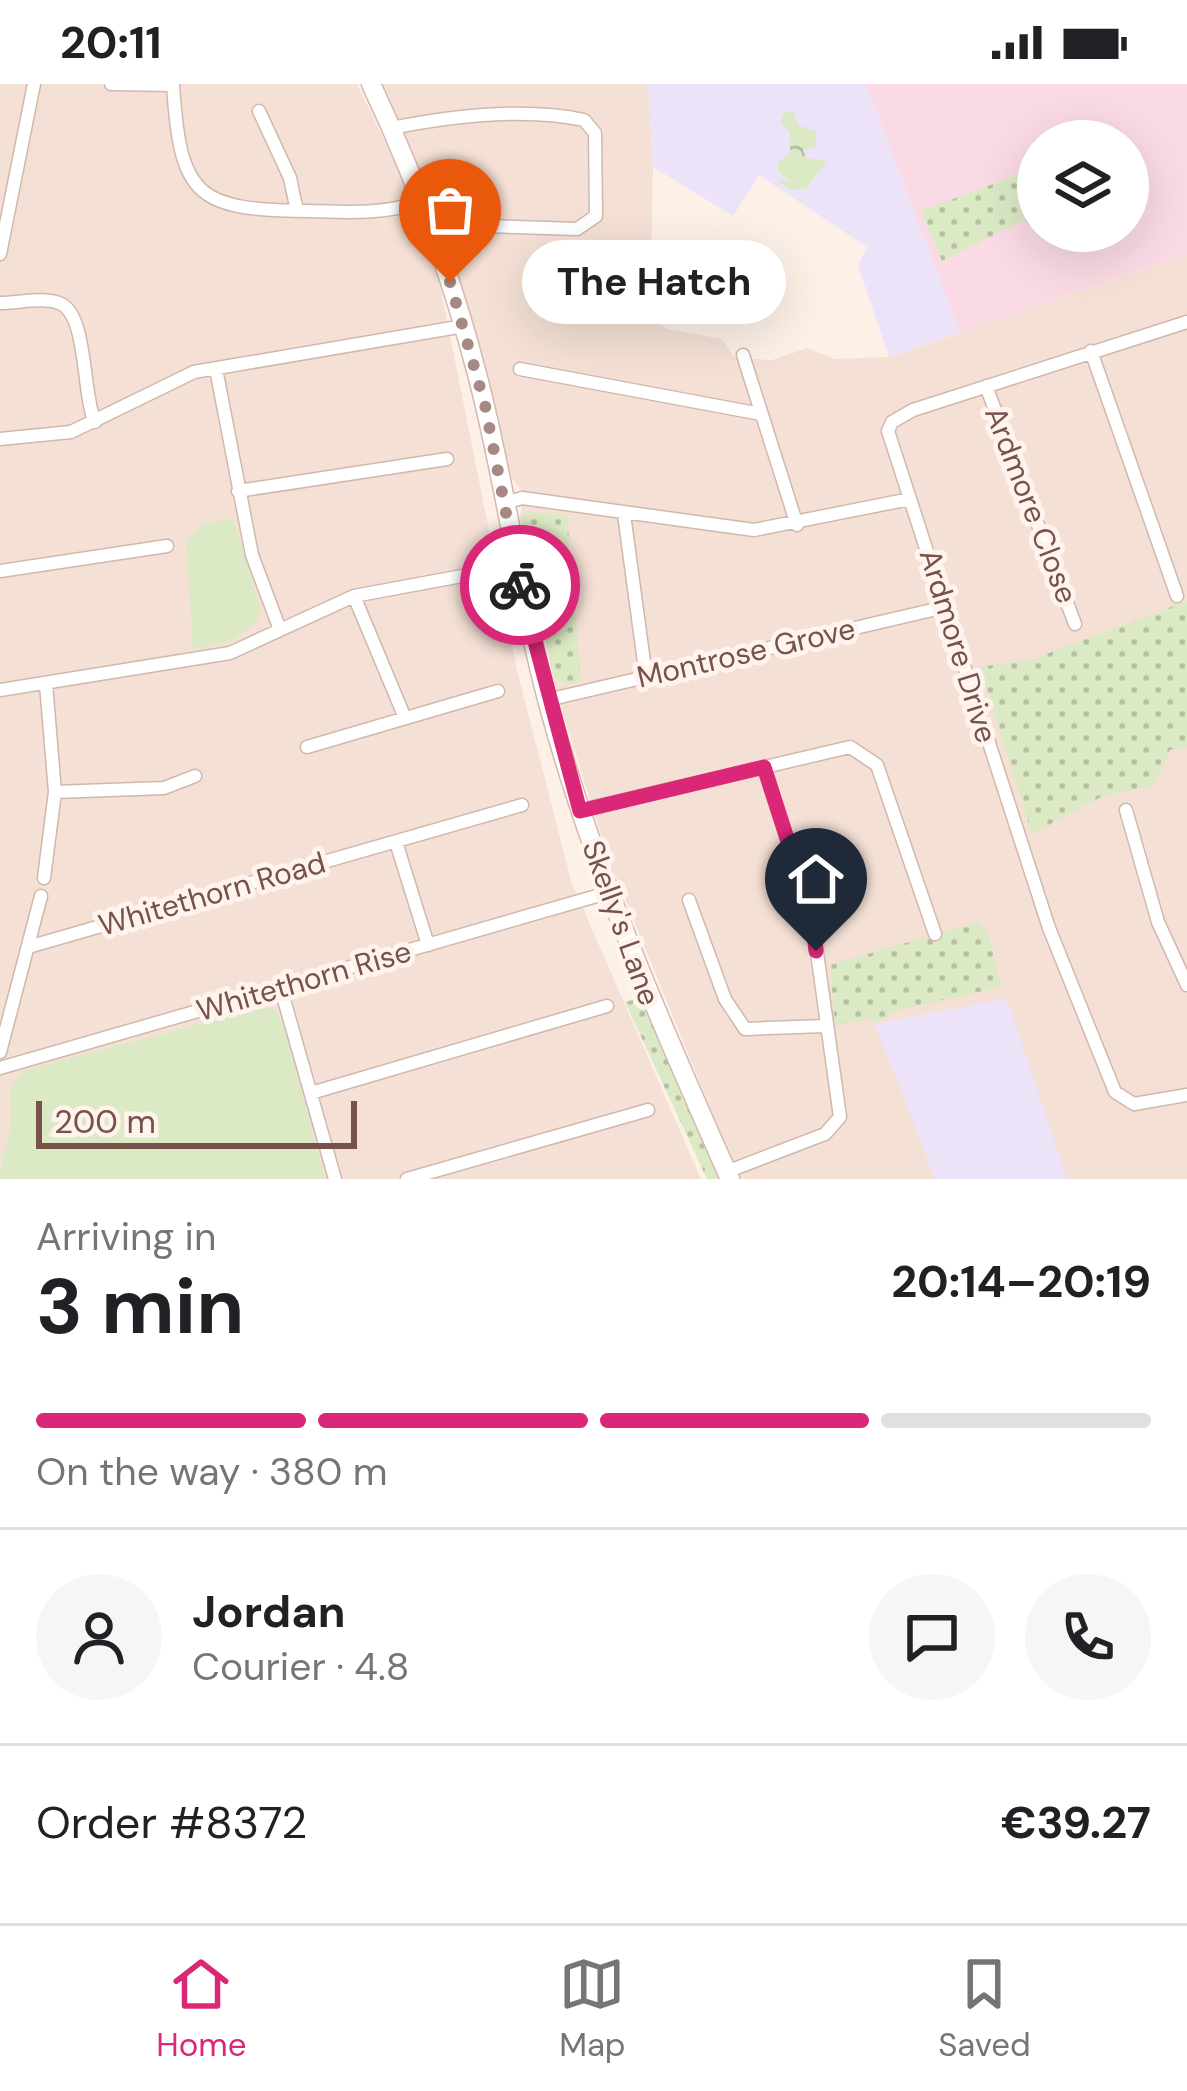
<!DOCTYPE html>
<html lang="en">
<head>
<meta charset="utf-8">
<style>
	body { margin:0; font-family:"DM Sans",sans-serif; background:#f6f6f6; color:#202124; height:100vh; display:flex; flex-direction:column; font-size:45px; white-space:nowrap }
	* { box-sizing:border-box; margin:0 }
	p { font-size:39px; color:#757577 }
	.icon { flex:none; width:66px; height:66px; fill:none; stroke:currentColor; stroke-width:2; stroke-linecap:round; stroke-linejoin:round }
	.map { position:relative; height:1095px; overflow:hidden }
	.drawer { display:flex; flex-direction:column; background:#fff; flex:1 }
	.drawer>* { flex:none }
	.fabs { position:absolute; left:1017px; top:36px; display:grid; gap:24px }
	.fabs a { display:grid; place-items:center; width:132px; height:132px; border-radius:50%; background:#fff; box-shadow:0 12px 48px #0002; font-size:60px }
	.scale { position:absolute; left:36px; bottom:30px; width:321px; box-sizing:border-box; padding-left:12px; border:6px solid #76524b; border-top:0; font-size:33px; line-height:42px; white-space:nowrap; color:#76524b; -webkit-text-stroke:9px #fff4ed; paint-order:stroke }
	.pin { position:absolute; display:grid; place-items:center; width:102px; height:102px; color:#fff; margin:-123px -51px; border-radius:50% 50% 50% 0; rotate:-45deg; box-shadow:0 0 12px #0007 }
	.pin .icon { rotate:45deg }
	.courier { position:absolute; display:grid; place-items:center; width:120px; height:120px; margin:-60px; border:9px solid #db2777; border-radius:50%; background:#fff; color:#222; box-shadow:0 3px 15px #0007 }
	.bubble { position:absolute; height:84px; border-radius:42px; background:#fff; box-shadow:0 12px 48px #0002; font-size:39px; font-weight:700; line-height:84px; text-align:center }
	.head em { font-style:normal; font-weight:700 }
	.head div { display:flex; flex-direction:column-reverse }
	.head { display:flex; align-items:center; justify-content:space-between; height:204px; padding:0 36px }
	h1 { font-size:78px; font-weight:700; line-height:90px }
	.bar { display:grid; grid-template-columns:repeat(4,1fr); gap:18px 12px; align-content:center; height:144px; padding:0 36px }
	.bar i { height:15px; border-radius:9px; background:#e0e0e0 }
	.bar .active { background:#db2777 }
	.bar p { grid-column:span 4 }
	.line { display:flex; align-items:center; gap:30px; padding:0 36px; border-top:3px solid #e0e0e0 }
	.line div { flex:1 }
	.round { display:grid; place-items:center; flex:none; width:126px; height:126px; border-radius:63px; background:#f6f6f6 }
	.status { display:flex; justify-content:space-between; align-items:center; height:84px; padding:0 60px; background:#fff; direction:ltr }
	.status svg { height:33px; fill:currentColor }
	.dock { display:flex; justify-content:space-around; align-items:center; height:168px; border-top:3px solid #e0e0e0; background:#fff; font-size:33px; color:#757577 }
	.dock a { display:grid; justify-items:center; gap:6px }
	.dock .active { color:#db2777 }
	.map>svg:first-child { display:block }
</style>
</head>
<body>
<div class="status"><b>20:11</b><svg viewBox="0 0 49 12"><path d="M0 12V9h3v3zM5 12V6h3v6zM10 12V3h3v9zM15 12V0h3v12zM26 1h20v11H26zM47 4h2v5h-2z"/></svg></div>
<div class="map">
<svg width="1187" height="1095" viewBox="0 0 1187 1095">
	<defs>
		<pattern id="grass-dots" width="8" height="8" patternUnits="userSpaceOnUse" patternTransform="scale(3)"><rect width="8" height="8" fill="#dbeac5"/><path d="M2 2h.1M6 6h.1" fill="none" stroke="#b6c0a2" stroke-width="1.8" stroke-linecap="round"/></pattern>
		<pattern id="forest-crowns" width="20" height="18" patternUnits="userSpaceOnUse" patternTransform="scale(3)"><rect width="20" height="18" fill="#dbeac5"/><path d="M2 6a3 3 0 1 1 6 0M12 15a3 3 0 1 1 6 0" fill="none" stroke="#b6c0a2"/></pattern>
	</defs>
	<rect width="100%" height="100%" fill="#fcf0e7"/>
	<path fill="#f4e0d5" d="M0 0H357L408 106 406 128 422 143 437 187 517 586 571 797 701 1095H0Z
		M381 0H648L653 83 650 232 667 245 722 255 735 274 772 276 807 264 834 275 889 273 1187 171V1095H739L607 770 555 604 520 433 525 410 511 393 448 165 451 154 439 143 403 53 405 41 395 33Z"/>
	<path fill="#ede3f9" d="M648 0H866L960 248 889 273 858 182 867 163 759 91 733 132 653 83Z
		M1007 914 1067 1095H935L875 940Z"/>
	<path fill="#fadae4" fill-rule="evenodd" d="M866 0H1187V171L960 248ZM1038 57H1128V147H1038Z"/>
	<path fill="url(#grass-dots)" d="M1031 86 1038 101V140L1029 141 1025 135 942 177 921 127Z
		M530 428 567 432 581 597 568 600 554 594 521 434Z
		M1187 517V663L1170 666 1154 701 1103 712 1032 750 980 583 1033 575Z
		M978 838 988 848 1001 903 901 925 875 940 872 934 835 942 830 881Z
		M640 914 723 1095H707L625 918Z"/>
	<path fill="url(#forest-crowns)" d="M793 27 798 41 816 47V63L803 66 806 74 827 77 806 105H789L776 95 790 97 778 87V78L790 70V48L780 39 784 29Z"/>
	<path fill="#dbeac5" d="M233 434 260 521 257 538 233 556 193 566 186 456 202 441Z
		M264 923 277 927 284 942 325 1095H0C0 1075 7 1063 10 1044 14 1020 1 1009 22 987Z"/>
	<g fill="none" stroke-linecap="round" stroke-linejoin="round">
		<defs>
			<path id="street" d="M111 0 173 1
				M173 0C180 114 197 126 310 127 347 128 386 131 421 117
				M259 27 290 94 297 127
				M392 44C452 32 523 23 584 36L595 49 596 132 577 145 488 142 436 155
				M0 170 34 0
				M0 219C18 219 42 213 59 219 88 229 82 311 95 338
				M1187 238 913 326 892 338 888 347 1049 844 1115 1008 1134 1020 1187 1011
				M1091 267 1177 512
				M743 271 797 441
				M216 285 252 471 279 543
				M520 285 761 330
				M986 302 1075 540
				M0 355 71 348 194 288 464 242
				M238 407 447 375
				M505 419 522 414 754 446 910 415
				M624 430 646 593
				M0 487 167 462
				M354 512 405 634
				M0 606 230 569 354 512 516 482
				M547 616 945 523
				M307 663 498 607
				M55 708 164 704 195 692
				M581 726 850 663 877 681 935 850
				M1126 726 1158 838 1187 901
				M396 758 428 861
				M44 794 55 708 46 600
				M689 816 725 915 745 945 824 942
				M28 863 522 721
				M281 905 335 1095
				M0 968 41 812
				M0 984 607 809
				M311 1009 607 922
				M726 1088 825 1050 840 1033 812 833 764 683
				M407 1095 648 1026"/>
			<path id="secondary" d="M371 0C415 93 451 190 477 290 506 399 519 511 548 619 593 785 660 938 730 1095"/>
		</defs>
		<use href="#street" stroke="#d0b8af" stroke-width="15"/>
		<use href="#secondary" stroke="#d6b8af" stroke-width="21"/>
		<use href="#street" stroke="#fff" stroke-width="12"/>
		<use href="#secondary" stroke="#fff" stroke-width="18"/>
	</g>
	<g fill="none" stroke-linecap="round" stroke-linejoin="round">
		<path stroke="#a58982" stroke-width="12" stroke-dasharray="0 21.6" d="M450 198 485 321 520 501"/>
		<path stroke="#db2777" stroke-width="15" d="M520 501 580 727 764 683 812 832 816 867"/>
	</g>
	<g text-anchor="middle" stroke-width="10" stroke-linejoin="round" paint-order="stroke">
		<g font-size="30" fill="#76524b" stroke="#fff4ed">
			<text transform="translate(1031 421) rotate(69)" y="10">Ardmore Close</text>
			<text transform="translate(958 562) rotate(73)" y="10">Ardmore Drive</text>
			<text transform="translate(746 569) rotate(-13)" y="10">Montrose Grove</text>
			<text transform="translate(212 810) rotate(-16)" y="10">Whitethorn Road</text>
			<text transform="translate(621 839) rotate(70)" y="10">Skelly's Lane</text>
			<text transform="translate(304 897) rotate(-16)" y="10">Whitethorn Rise</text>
		</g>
	</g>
</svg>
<div class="fabs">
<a><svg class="icon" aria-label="layers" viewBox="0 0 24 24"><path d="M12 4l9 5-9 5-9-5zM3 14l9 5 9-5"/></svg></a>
</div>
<div class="scale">200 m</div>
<div class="pin" style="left:450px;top:198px;background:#ea580c"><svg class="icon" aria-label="bag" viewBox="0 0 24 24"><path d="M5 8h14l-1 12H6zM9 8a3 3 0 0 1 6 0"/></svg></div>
<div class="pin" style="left:816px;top:867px;background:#1f2937"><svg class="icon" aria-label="home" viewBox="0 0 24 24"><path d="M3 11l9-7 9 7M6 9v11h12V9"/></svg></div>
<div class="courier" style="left:520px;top:501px"><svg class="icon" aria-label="bike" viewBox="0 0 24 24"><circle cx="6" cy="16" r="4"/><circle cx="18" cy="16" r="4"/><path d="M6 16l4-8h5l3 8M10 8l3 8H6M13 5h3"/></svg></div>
<div class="bubble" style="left:522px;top:156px;width:264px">The Hatch</div>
</div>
<section class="drawer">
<div class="head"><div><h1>3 min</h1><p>Arriving in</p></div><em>20:14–20:19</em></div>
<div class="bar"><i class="active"></i><i class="active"></i><i class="active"></i><i></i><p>On the way · 380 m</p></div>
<div class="line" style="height:216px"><a class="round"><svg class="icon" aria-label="person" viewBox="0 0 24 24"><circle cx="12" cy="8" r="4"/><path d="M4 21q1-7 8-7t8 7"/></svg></a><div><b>Jordan</b><p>Courier · 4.8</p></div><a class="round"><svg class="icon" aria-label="chat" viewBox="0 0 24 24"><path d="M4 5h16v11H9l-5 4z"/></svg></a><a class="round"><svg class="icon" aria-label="phone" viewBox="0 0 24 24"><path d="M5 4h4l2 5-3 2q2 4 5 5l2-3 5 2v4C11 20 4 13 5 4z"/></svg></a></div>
<div class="line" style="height:156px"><div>Order #8372</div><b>€39.27</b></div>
</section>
<nav class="dock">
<a class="active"><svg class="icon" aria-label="home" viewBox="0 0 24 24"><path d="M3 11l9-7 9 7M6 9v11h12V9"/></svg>Home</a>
<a><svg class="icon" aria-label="map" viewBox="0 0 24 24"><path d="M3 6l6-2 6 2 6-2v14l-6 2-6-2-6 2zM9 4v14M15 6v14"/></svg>Map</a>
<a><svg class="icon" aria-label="saved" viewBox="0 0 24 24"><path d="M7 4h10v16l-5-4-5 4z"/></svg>Saved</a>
</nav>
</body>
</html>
